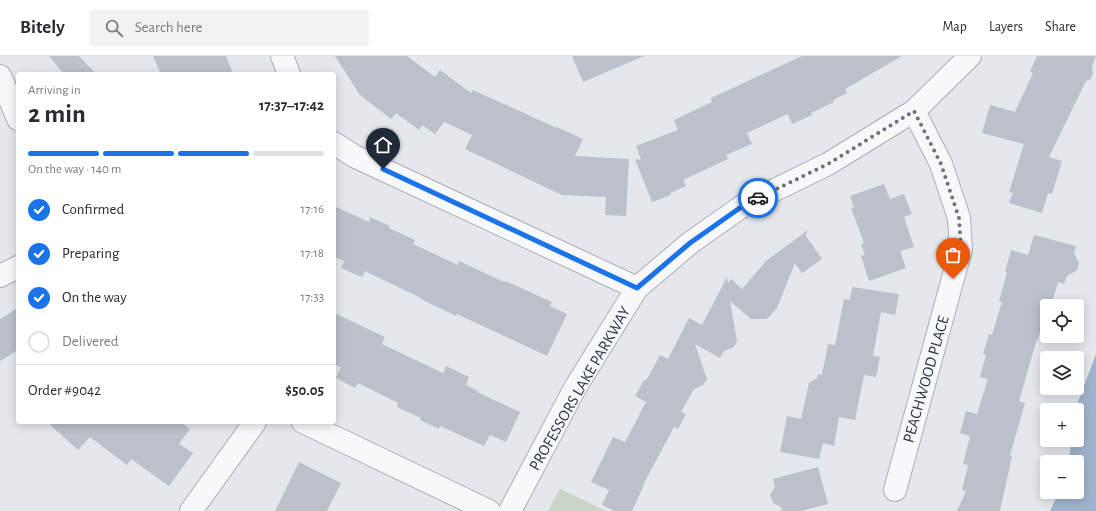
<!DOCTYPE html>
<html lang="en">
<head>
<meta charset="utf-8">
<style>
	body { margin:0; font-family:"Alegreya Sans",sans-serif; background:#f2f2f3; color:#2b2b33; height:100vh; display:flex; flex-direction:column; font-size:15px; white-space:nowrap }
	* { box-sizing:border-box; margin:0 }
	p { font-size:13px; color:#7c7c81 }
	.icon { flex:none; width:22px; height:22px; fill:none; stroke:currentColor; stroke-width:2; stroke-linecap:round; stroke-linejoin:round }
	.map { position:relative; flex:1; overflow:hidden }
	.drawer { position:absolute; left:16px; top:16px; width:320px; height:352px; display:flex; flex-direction:column; background:#fff; border-radius:4px; box-shadow:0 2px 10px #0003 }
	.drawer>* { flex:none }
	.tools { position:absolute; left:1040px; top:243px; display:grid; gap:8px }
	.tools a { display:grid; place-items:center; width:44px; height:44px; border-radius:4px; background:#fff; box-shadow:0 2px 10px #0003; font-size:20px }
	.pin { position:absolute; display:grid; place-items:center; width:34px; height:34px; color:#fff; margin:-41px -17px; border-radius:50% 50% 50% 0; rotate:-45deg; box-shadow:0 0 4px #0007 }
	.pin .icon { rotate:45deg }
	.courier { position:absolute; display:grid; place-items:center; width:40px; height:40px; margin:-20px; border:3px solid #1a73e8; border-radius:50%; background:#fff; color:#222; box-shadow:0 1px 5px #0007 }
	.headline em { font-style:normal; font-weight:700 }
	.headline div { display:flex; flex-direction:column-reverse }
	.headline { display:flex; align-items:center; justify-content:space-between; height:68px; padding:0 12px }
	h1 { font-size:26px; font-weight:700; line-height:30px }
	.bar { display:grid; grid-template-columns:repeat(4,1fr); gap:6px 4px; align-content:center; height:48px; padding:0 12px }
	.bar i { height:5px; border-radius:3px; background:#e1e1e2 }
	.bar .on { background:#1a73e8 }
	.bar p { grid-column:span 4 }
	.line { display:flex; align-items:center; gap:10px; padding:0 12px; border-top:1px solid #e1e1e2 }
	.line div { flex:1 }
	ol { padding:0 12px; list-style:none }
	li { display:flex; align-items:center; gap:12px; height:44px }
	li p { margin-inline-start:auto }
	li .icon { padding:4px; border-radius:50%; background:#1a73e8; color:#fff; stroke-width:4 }
	li:last-child { color:#7c7c81 }
	li i { width:22px; height:22px; border:2px solid #e1e1e2; border-radius:50% }
	header { display:flex; align-items:center; gap:24px; box-sizing:border-box; height:56px; padding:0 20px; background:#fff; border-bottom:1px solid #e1e1e2 }
	header strong { font-size:19px }
	nav { display:flex; gap:22px; margin-inline-start:auto; font-size:14px }
	.search { width:280px; height:36px; background:#f2f2f3; display:flex; align-items:center; gap:10px; box-sizing:border-box; padding:0 14px; border-radius:4px; color:#7c7c81; font-size:15px }
	.map>svg:first-child { display:block }
</style>
</head>
<body>
<header>
<strong>Bitely</strong>
<div class="search"><svg class="icon" aria-label="search" viewBox="0 0 24 24"><circle cx="10" cy="10" r="6"/><path d="M15 15l6 6"/></svg>Search here</div>
<nav><a>Map</a><a>Layers</a><a>Share</a></nav>
</header>
<div class="map">
<svg width="1096" height="455" viewBox="0 0 1096 455">
	<rect width="100%" height="100%" fill="#e4e7ec"/>
	<path fill="#c9d6c5" d="M560 433 606 455H548Z"/>
	<path fill="#9fb4cc" d="M1096 298V455H1050L1059 436H1077V406H1069L1071 384H1077V354H1075Z"/>
	<path fill="#bbc0ca" d="M49 0H79L96 18H64Z
		M153 0H226L233 18H161Z
		M335 0H407L435 21 440 14 471 37 473 34 557 72V71L583 83 575 100 629 103 626 160 605 159 606 141 562 139 465 93 472 79 444 66 435 78 422 69 419 74 396 57 391 63 360 39Z
		M572 0H644L583 26Z
		M802 0H902L845 33 847 37 833 44 834 46 811 57 812 59 792 68 788 58 747 77 752 88 726 99 728 103 683 124 686 130 670 137 671 139 652 146 635 103 641 104 636 90 678 74 674 64 712 46 711 42Z
		M1037 0H1096L1092 11 1093 18 1090 24 1086 25 1049 101 1062 105 1052 138 1048 137 1042 157 1009 147 1013 137 1009 136 1024 88 982 77 990 49 1015 56 1033 17 1030 15Z
		M884 128 890 143 904 138 912 158 904 161 914 191 900 195 906 212 869 225 861 200 865 199 861 188 864 187 851 152 854 151 850 140Z
		M334 150 369 166 370 161 390 170 389 172 415 184 413 188 458 209 459 205 504 226 505 225 552 246 550 250 567 258 547 300 457 258 456 260 421 243V242L365 215 362 221 341 212 344 205 334 201Z
		M808 174 806 180 822 203 802 217 795 207 777 252 767 263H751L730 245 737 285 734 291 724 295 720 302 695 288 707 323 703 329 694 333 681 356 686 358 678 373 674 371 643 429H644L632 455H615L602 449 609 434 591 426 613 381 625 386 646 346 635 340 644 324 646 325 660 299 668 303 689 262 702 269 727 221 728 227 731 223 742 233 766 205Z
		M1034 179 1076 190 1074 197 1079 207 1077 214 1067 220 1064 228 1058 226 1051 250H1047L1038 283H1037L1019 345 1025 347 1010 399 1012 400 1000 455H957L966 435 962 434 968 409 963 408 970 380 960 377 966 355 977 358 988 323 980 321 986 299 983 298 989 278 992 279 1002 246 999 245 1007 217 1005 216 1011 194 1028 199Z
		M852 231 899 238 895 259 881 256 873 300 880 301 876 321 864 319 855 364 839 361 834 390 823 387 819 403 780 396 787 360 801 363 809 327 817 322 818 318 822 319 828 288 835 289 844 243 850 244Z
		M18 252V294L0 305V263Z
		M334 257 385 281 382 288 443 317 446 310 469 321 466 329 478 335 477 336 520 356 506 386 490 379 484 390 440 370 439 373 420 364 421 362 397 351 398 347 358 327 355 332 336 322 341 311 334 308Z
		M47 366H180L190 373 179 388 193 397 169 430 131 403 127 409 90 381 78 394Z
		M299 406 341 427 327 455H275Z
		M818 411 828 448 801 455H782L781 451 773 447 770 439 775 431 773 423Z"/>
	<g fill="none" stroke-linecap="round" stroke-linejoin="round">
		<defs>
			<path id="minor" d="M282 0 289 18
				M0 20 18 63
				M334 87 354 100 637 232
				M0 220 18 211
				M303 366 489 455
				M895 434 961 193 959 162 941 108 914 55
				M191 455 255 366
				M510 455 575 332 637 232 690 187 744 149 828 108 914 55 970 0"/>
		</defs>
		<use href="#minor" stroke="#a9aeb7" stroke-width="24"/>
		<use href="#minor" stroke="#f7f8fa" stroke-width="22"/>
	</g>
	<g fill="none" stroke-linecap="round" stroke-linejoin="round">
		<path stroke="#6c737f" stroke-width="4" stroke-dasharray="0 7.2" d="M758 142 828 108 914 55 941 108 959 162 961 193 953 223"/>
		<path stroke="#1a73e8" stroke-width="5" d="M383 113 637 232 690 187 744 149 758 142"/>
	</g>
	<g text-anchor="middle" stroke-width="3" stroke-linejoin="round" paint-order="stroke">
		<g font-size="16" fill="#2b3445" stroke="#f4f6f9">
			<text transform="translate(925 323) rotate(-74)" y="6">PEACHWOOD PLACE</text>
			<text transform="translate(579 332) rotate(-60)" y="6">PROFESSORS LAKE PARKWAY</text>
		</g>
	</g>
</svg>
<div class="tools">
<a><svg class="icon" aria-label="locate" viewBox="0 0 24 24"><circle cx="12" cy="12" r="6"/><path d="M12 2v4M12 18v4M2 12h4M18 12h4"/></svg></a>
<a><svg class="icon" aria-label="layers" viewBox="0 0 24 24"><path d="M12 4l9 5-9 5-9-5zM3 14l9 5 9-5"/></svg></a>
<a>+</a>
<a>−</a>
</div>
<div class="pin" style="left:953px;top:223px;background:#ea580c"><svg class="icon" aria-label="bag" viewBox="0 0 24 24"><path d="M5 8h14l-1 12H6zM9 8a3 3 0 0 1 6 0"/></svg></div>
<div class="pin" style="left:383px;top:113px;background:#1f2937"><svg class="icon" aria-label="home" viewBox="0 0 24 24"><path d="M3 11l9-7 9 7M6 9v11h12V9"/></svg></div>
<div class="courier" style="left:758px;top:142px"><svg class="icon" aria-label="car" viewBox="0 0 24 24"><path d="M5 17H2v-5l4-1 3-4h7l3 4 3 1v5h-3M9 17h6M6 11h13"/><circle cx="7" cy="17" r="2"/><circle cx="17" cy="17" r="2"/></svg></div>
<section class="drawer">
<div class="headline"><div><h1>2 min</h1><p>Arriving in</p></div><em>17:37–17:42</em></div>
<div class="bar"><i class="on"></i><i class="on"></i><i class="on"></i><i></i><p>On the way · 140 m</p></div>
<ol>
<li><svg class="icon" aria-label="check" viewBox="0 0 24 24"><path d="M5 12l5 5 9-10"/></svg>Confirmed<p>17:16</p></li>
<li><svg class="icon" aria-label="check" viewBox="0 0 24 24"><path d="M5 12l5 5 9-10"/></svg>Preparing<p>17:18</p></li>
<li><svg class="icon" aria-label="check" viewBox="0 0 24 24"><path d="M5 12l5 5 9-10"/></svg>On the way<p>17:33</p></li>
<li><i></i>Delivered</li>
</ol>
<div class="line" style="height:52px"><div>Order #9042</div><b>$50.05</b></div>
</section>
</div>
</body>
</html>
